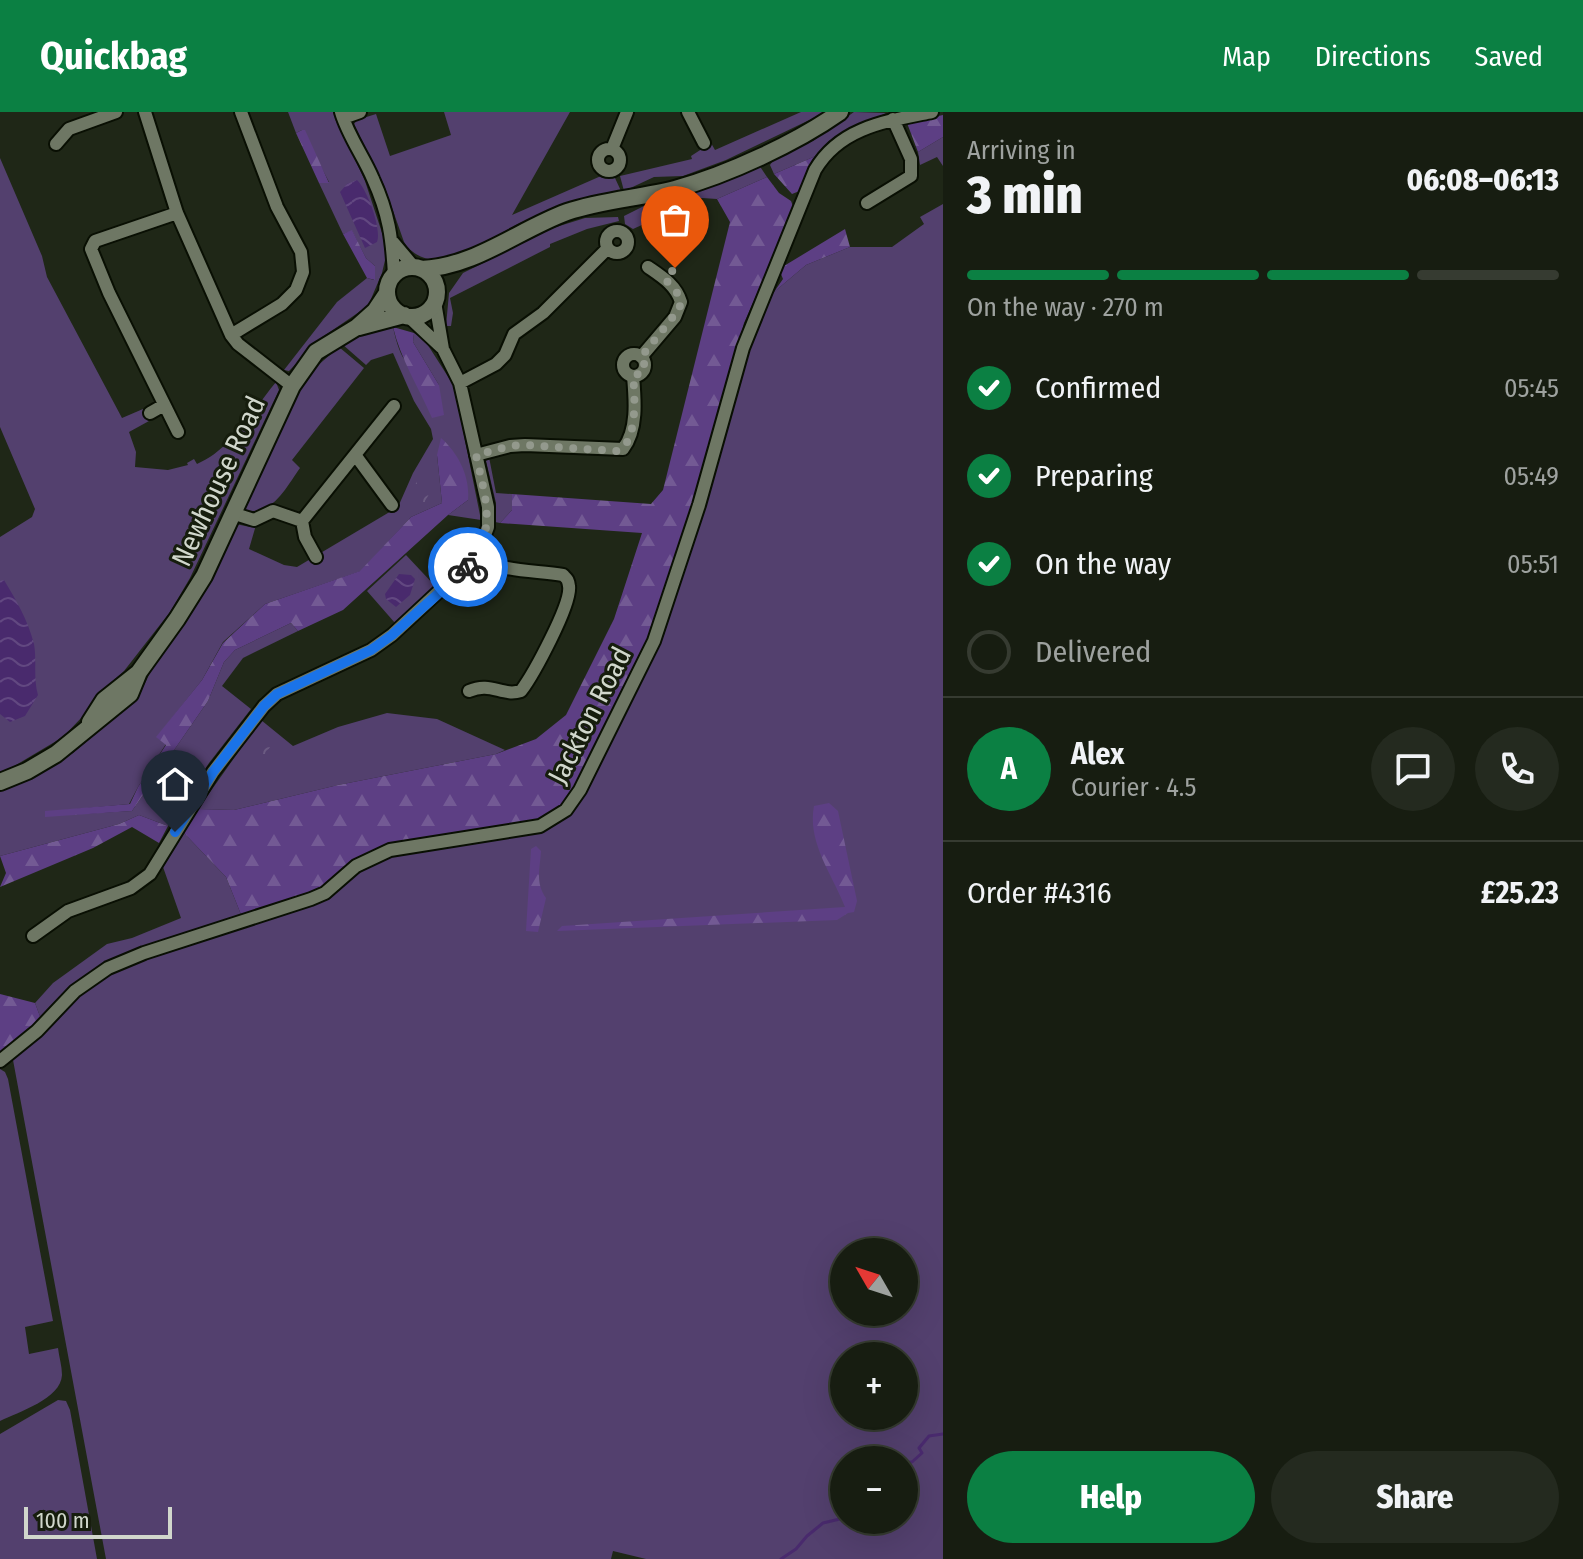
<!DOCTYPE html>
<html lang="en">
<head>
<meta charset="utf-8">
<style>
	body { margin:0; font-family:"Fira Sans Condensed",sans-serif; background:#242a1f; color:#f1f3f6; height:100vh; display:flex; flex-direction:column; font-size:30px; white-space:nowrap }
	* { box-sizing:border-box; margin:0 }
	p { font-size:26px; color:#9ea29f }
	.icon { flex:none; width:44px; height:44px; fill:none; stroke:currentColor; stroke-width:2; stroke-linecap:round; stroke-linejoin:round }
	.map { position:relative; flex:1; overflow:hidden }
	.side { display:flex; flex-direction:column; background:#171d11; width:640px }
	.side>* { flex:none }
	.needle { width:52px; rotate:309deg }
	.buttons { position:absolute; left:830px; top:1126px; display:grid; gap:16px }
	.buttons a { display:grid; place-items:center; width:88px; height:88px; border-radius:50%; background:#171d11; box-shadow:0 8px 32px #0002,0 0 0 2px #363b31; font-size:40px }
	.scale { position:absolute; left:24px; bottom:20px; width:148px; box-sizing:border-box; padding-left:8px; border:4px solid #d1d7cc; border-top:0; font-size:22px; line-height:28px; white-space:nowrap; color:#d1d7cc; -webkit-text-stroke:6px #161d0d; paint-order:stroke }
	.pin { position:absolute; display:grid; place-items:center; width:68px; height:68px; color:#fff; margin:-82px -34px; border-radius:50% 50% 50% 0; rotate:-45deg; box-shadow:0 0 8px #0007 }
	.pin .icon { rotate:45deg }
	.courier { position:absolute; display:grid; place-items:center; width:80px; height:80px; margin:-40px; border:6px solid #1a73e8; border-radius:50%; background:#fff; color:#222; box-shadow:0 2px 10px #0007 }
	.summary em { font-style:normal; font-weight:800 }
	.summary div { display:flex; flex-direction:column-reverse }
	.summary { display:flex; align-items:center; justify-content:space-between; height:136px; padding:0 24px }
	h1 { font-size:52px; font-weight:800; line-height:60px }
	.bar { display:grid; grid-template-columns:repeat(4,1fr); gap:12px 8px; align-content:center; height:96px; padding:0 24px }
	.bar i { height:10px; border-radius:6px; background:#363b31 }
	.bar .selected { background:#0b8043 }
	.bar p { grid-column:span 4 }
	.line { display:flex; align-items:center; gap:20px; padding:0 24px; border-top:2px solid #363b31 }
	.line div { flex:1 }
	.round { display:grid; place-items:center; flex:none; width:84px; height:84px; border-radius:42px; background:#242a1f }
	ol { padding:0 24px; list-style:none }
	li { display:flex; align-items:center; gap:24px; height:88px }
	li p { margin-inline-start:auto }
	li .icon { padding:8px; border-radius:50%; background:#0b8043; color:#fff; stroke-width:4 }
	li:last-child { color:#9ea29f }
	li i { width:44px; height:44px; border:4px solid #363b31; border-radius:50% }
	.cta { display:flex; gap:16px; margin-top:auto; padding:16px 24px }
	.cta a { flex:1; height:92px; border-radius:48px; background:#0b8043; color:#fff; font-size:32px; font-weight:800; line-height:92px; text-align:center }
	.cta a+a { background:#242a1f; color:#f1f3f6 }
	header { display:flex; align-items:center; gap:48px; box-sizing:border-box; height:112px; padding:0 40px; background:#0b8043; color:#fff }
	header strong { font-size:38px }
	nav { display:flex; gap:44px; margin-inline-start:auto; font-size:28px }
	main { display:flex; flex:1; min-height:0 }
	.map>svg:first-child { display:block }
</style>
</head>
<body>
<header>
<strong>Quickbag</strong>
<nav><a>Map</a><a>Directions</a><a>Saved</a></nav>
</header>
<main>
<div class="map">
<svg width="943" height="1447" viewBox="0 0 943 1447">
	<defs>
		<pattern id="forest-firs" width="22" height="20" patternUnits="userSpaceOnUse" patternTransform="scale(2)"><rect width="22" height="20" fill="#5d3f84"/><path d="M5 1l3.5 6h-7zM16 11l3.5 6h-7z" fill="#735a94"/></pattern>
		<pattern id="park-crowns" width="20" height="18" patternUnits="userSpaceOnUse" patternTransform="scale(2)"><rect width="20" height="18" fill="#53406e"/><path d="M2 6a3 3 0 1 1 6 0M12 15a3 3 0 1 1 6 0" fill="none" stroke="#6b5b82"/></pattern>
		<pattern id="water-waves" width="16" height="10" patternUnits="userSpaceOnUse" patternTransform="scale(2)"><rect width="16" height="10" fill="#492a6d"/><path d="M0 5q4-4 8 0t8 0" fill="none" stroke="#624881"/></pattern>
	</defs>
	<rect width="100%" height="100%" fill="#1f2717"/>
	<path fill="#53406e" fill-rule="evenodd" d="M288 0H333L365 69 386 133V144L382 161 368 194 321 226 289 259 284 258 337 190 367 166 374 168 375 154 366 146 352 119 343 122 319 71 329 70 302 18 296 21Z
		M444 0H570L512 103 601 64 615 66 621 79C586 88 553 96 520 111 500 121 467 143 447 147 430 151 412 144 404 130L384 73 354 12 357 8 376 2 390 44 451 23Z
		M801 0H826L726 48 683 64 654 65 624 79 620 64 692 47 691 44 711 31 715 38Z
		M854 0 886 1 829 29 818 43 774 62 770 53 775 46 813 29Z
		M943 25V54L937 45 920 53 918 40Z
		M0 46 42 144 47 165 122 306 143 297 149 309 129 320 136 340 135 355 168 358 188 353 187 351 194 347 197 352C231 338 253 298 276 270L279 278 190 466 170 500 124 559 95 585 83 604 63 625 11 656 0 660V425L32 405 35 397 0 315Z
		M759 53 767 65 717 87 702 86 633 117 625 112 624 104 646 93 701 77Z
		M943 92V1447H646L613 1439 611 1447H106L13 948 14 945C35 925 67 887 90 873 157 831 241 821 314 791 343 779 359 755 392 744L556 713 576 694 664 523 759 202 774 180 806 153 850 135H892L924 112 920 105ZM844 1140H904V1200H844ZM844 1244H904V1304H844ZM844 1348H904V1408H844Z
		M618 105 619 109 587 117 550 132V135L450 186 453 201 451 214H446L449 181 463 161 553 116 585 106Z
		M393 215C401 251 407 256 439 273L413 230 414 221 424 227 454 274 481 408 448 403 468 388 437 343 442 391 411 405 361 459 265 492 223 530 202 568 157 625 166 632 138 675 129 692 45 700V704L132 699 208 589 224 550 235 538 291 511 298 519 243 546 222 574 251 597 209 651 168 714 139 703 119 712 0 744V678L33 665 73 641 138 586 154 552 207 477 236 412 250 415 256 413 249 437 284 453 297 455 398 395 413 361 433 327 431 317 414 289 393 241 371 248 366 253 342 232 374 218Z
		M339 235 364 256 292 348 300 356C287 374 272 405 246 398L245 394 299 280 316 255Z
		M489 345 496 381 512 382V398L500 411 495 410 496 391 486 349Z
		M406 443 436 475 395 511 367 479Z
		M387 601 437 607 505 638 496 642 338 673 234 698 198 697 261 608 293 634 338 615Z
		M184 721 226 765 242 805 99 855 68 878 41 907 35 891 53 871 107 832 132 826 181 806 163 755Z
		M0 957 5 960 8 967 53 1209 25 1215 29 1242 58 1236C59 1245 62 1254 62 1263 61 1287 18 1300 0 1309Z
		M58 1288 66 1289 70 1298 97 1447H0V1322Z"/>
	<path fill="url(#forest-firs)" d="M943 3V25L918 40 907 11Z
		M302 18H305L329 71H319L296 21Z
		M818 43 802 78 792 82 774 62Z
		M767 65 779 81 791 89 794 97 744 211 700 381 646 539 574 678 563 692 539 710 375 737 353 750 316 781 242 805 226 765 184 721 198 697 234 698 338 673 496 642 536 627 566 603 614 507 642 421 500 411 512 398V382L651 392 663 378 730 110 717 87Z
		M845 117 850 135 806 153 774 180 783 167 779 157Z
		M352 118 366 146 375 154V168L367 166 343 122Z
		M393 215 414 221 413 230 439 273 444 303 432 306C419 276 400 246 393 215Z
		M441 326C459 342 470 365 468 388L448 403 343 498 298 519 291 511 235 538 224 550 208 589 132 699 45 705V699L130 692 138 675 166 633 156 625 202 568 223 531 265 492 360 459 411 405 442 391 437 343Z
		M829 691 838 699 857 789 854 800 848 801 837 808 557 819 562 814 845 795C833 763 807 731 814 694Z
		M139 703 168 714 159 731 132 715 93 736 0 775 6 761 0 744 119 712Z
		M536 734 541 739C540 756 535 771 546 786L538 820 526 819 531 737Z
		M0 882 35 891 41 907 0 944Z"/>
	<path fill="url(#park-crowns)" d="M421 362 436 369 421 397 407 388Z
		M261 620 274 629 260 650 247 641Z"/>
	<path fill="url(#water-waves)" d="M357 68C367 77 382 117 377 130L365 136 340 80 347 72Z
		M399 462 411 463 415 467 410 483 396 495 386 487 385 482Z
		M4 468C16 488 28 508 34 532 37 549 33 566 38 583L25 604 10 610 0 602V469Z"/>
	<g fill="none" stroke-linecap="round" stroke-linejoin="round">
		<path stroke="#492a6d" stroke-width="3" d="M896 1348H898
			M904 1350H912L922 1341 919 1336 929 1324 943 1322
			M781 1447 796 1437 807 1424 823 1411 844 1406"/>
		<defs>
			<path id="street" d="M145 0 177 101 231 223 238 232 292 274
				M341 0C348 24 364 45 373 67 389 102 392 126 394 163
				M688 0 704 31
				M343 6 360 0
				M56 32 69 17 116 0
				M598 48a11 11 0 1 1 22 0a11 11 0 1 1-22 0Z
				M612 37 627 0
				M867 91 911 64V47L893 7
				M177 101 95 129 91 137 109 181 178 320
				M606 130a11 11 0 1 1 22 0a11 11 0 1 1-22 0Z
				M393 130 414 155
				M409 205 441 235
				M231 223 282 192 296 178 303 160 301 140 277 95 241 0
				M623 253a11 11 0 1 1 22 0a11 11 0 1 1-22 0Z
				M641 245 675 205 681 190C676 173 661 164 648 155
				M460 271 496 252 505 243 514 222 543 201 608 136
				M150 301 164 293
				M476 343 510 334 525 333 623 337C638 318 635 287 633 264
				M356 344 392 393
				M232 401 254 408 273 399 302 409 394 294
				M302 409 305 425 316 445
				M469 579C491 569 502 585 521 579 533 563 572 492 569 474 568 467 567 467 563 463 532 458 504 461 477 444
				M33 824 68 799 131 776 150 762 213 660 264 594 277 582 371 538 392 523 477 444 488 415V395L460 271 443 237 435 190
				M0 949 37 919 75 879 108 856 144 841 311 787 325 781 356 754 390 738 540 714 566 698 580 678 654 529 699 393 743 236 815 58C840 15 887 9 932 0"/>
			<path id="secondary" d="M387 180a25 25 0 1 1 50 0a25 25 0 1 1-50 0Z
				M421 157C475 155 518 118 567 100 602 88 640 86 675 77 727 63 796 31 840 0
				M359 215 404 203
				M90 610 104 588 138 561
				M0 670 27 659 56 642 130 582 139 560 177 507 204 464 292 274 316 240 357 215 375 199 387 181"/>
		</defs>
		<use href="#street" stroke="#090f03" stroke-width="16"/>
		<use href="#secondary" stroke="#090f03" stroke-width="20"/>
		<use href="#street" stroke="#6e7764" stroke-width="12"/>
		<use href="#secondary" stroke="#6e7764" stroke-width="16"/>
	</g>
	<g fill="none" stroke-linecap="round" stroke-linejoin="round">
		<path stroke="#93998d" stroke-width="8" stroke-dasharray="0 14.4" d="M468 455C498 418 485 385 476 343L510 334 525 333 616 339C638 334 635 283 633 264L643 260 645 254 641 245 680 196 679 183 665 167 675 156"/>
		<path stroke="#1a73e8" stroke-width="10" d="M175 720 213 660 264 594 277 582 371 538 392 523 468 455"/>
	</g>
	<g text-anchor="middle" stroke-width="6" stroke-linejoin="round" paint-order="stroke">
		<g font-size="28" fill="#d1d7cc" stroke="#161d0d">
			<text transform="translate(218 369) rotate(-65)" y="10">Newhouse Road</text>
			<text transform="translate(589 603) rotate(-63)" y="10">Jackton Road</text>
		</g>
	</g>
</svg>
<div class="buttons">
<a><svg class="needle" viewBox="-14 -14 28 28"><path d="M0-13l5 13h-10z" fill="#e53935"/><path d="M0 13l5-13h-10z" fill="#9ea29f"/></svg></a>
<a>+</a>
<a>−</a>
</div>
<div class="scale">100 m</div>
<div class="pin" style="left:675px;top:156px;background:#ea580c"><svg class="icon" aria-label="bag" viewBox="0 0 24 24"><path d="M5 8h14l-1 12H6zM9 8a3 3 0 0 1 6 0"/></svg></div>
<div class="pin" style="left:175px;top:720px;background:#1f2937"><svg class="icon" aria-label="home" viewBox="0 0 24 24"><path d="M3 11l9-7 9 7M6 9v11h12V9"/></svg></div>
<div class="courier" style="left:468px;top:455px"><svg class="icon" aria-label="bike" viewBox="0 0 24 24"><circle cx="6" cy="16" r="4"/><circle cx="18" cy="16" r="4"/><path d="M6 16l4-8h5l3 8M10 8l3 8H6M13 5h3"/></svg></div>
</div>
<section class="side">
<div class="summary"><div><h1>3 min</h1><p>Arriving in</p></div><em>06:08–06:13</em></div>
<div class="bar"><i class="selected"></i><i class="selected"></i><i class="selected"></i><i></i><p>On the way · 270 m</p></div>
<ol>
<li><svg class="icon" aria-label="check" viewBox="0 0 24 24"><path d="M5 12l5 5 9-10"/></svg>Confirmed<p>05:45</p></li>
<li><svg class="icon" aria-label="check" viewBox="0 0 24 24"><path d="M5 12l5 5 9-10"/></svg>Preparing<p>05:49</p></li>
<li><svg class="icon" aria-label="check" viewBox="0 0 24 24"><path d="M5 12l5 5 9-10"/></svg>On the way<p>05:51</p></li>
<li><i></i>Delivered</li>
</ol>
<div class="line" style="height:144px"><b class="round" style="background:#0b8043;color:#fff">A</b><div><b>Alex</b><p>Courier · 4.5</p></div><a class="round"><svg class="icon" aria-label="chat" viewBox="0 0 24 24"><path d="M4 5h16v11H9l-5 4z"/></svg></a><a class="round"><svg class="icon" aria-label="phone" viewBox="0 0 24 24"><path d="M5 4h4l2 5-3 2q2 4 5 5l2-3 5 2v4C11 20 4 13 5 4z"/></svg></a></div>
<div class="line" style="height:104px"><div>Order #4316</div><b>£25.23</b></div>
<div class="cta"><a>Help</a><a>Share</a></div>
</section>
</main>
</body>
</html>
